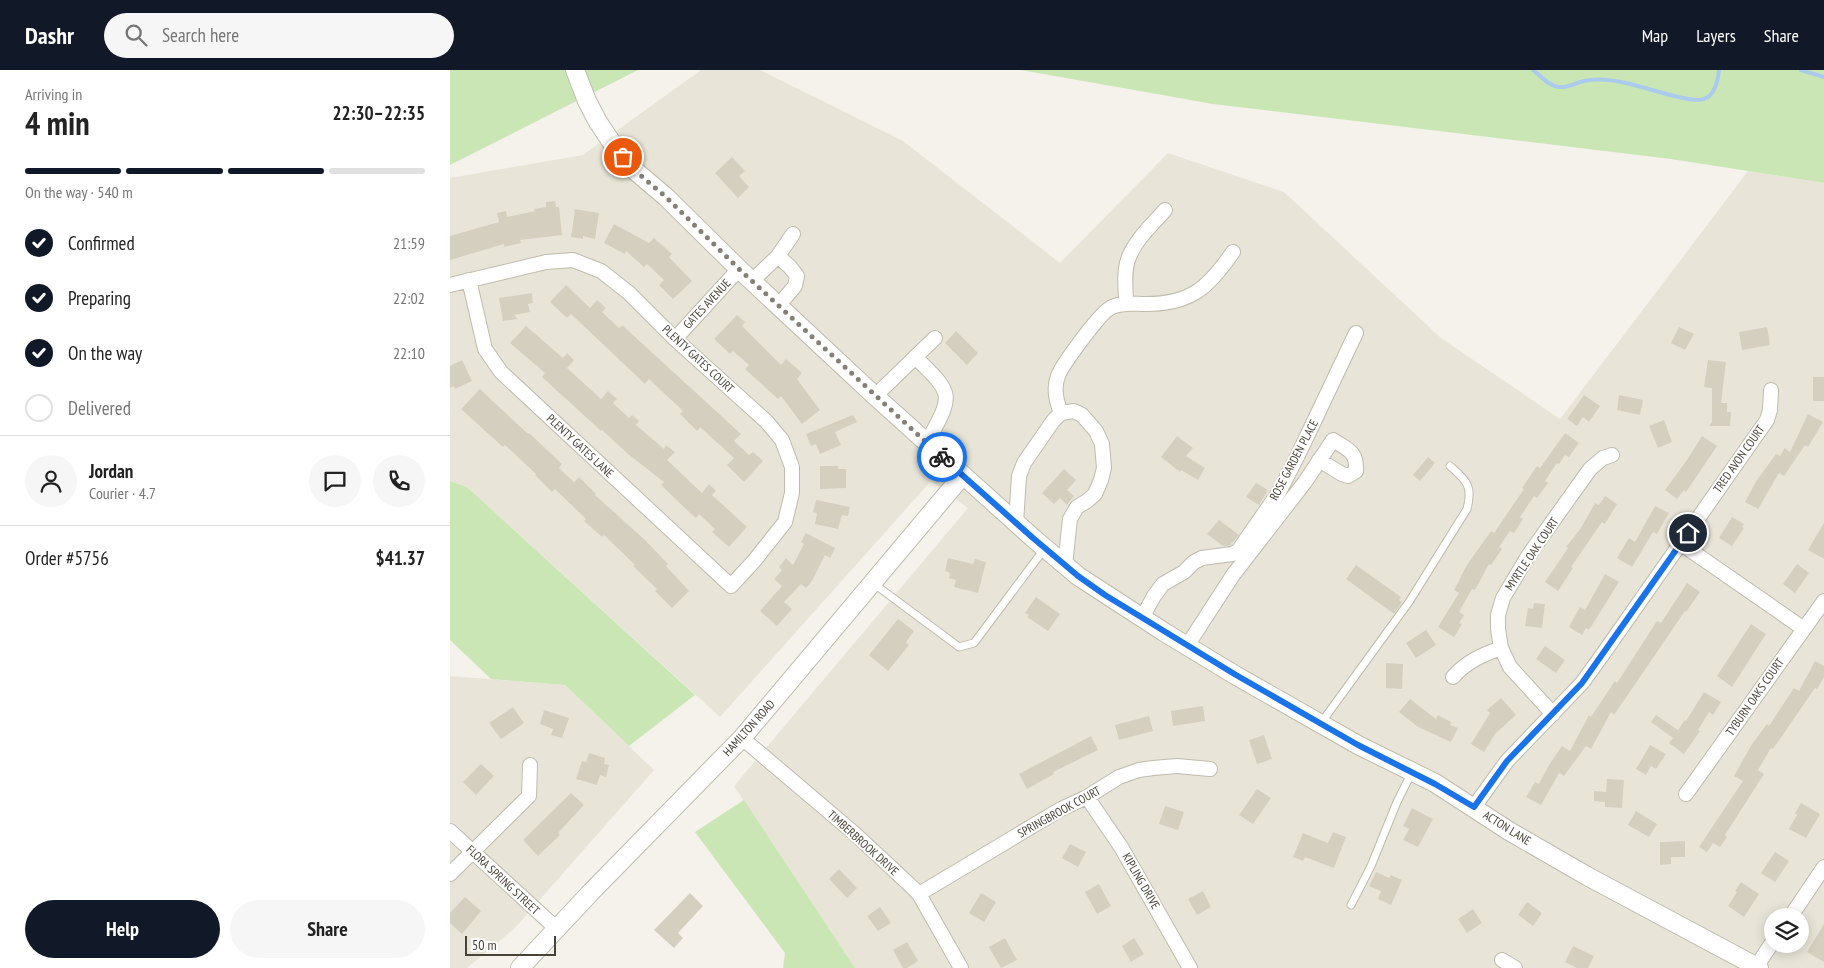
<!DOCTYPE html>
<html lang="en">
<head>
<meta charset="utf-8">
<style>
	body { margin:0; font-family:"PT Sans Narrow",sans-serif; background:#f6f6f6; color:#222; height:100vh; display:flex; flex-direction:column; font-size:19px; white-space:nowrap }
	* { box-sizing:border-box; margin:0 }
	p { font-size:16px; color:#767676 }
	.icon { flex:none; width:28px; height:28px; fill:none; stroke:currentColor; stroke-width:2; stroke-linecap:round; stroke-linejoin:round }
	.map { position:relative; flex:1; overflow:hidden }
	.sheet { display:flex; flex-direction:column; background:#fff; width:450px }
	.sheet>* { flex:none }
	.controls { position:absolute; left:1314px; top:838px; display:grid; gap:10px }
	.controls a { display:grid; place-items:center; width:45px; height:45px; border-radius:50%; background:#fff; box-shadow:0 2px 12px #0003; font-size:25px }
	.scale { position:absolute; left:15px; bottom:12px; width:91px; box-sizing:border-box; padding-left:5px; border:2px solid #484338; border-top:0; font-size:14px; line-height:18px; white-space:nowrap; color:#484338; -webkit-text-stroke:4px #fff; paint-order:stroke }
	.pin { position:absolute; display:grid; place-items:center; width:42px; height:42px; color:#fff; margin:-21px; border:2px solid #fff; border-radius:50%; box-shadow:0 1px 5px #0007 }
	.courier { position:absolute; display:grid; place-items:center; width:50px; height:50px; margin:-25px; border:4px solid #1a73e8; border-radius:50%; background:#fff; color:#222; box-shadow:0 1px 6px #0007 }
	.overview em { font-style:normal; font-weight:800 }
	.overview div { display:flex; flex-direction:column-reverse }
	.overview { display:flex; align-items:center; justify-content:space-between; height:85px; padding:0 25px }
	h1 { font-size:32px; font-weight:800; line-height:38px }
	.bar { display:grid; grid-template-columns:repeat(4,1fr); gap:8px 5px; align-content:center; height:60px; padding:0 25px }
	.bar i { height:6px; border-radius:4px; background:#e0e0e0 }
	.bar .current { background:#111827 }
	.bar p { grid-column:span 4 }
	.line { display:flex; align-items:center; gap:12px; padding:0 25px; border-top:1px solid #e0e0e0 }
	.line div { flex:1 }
	.round { display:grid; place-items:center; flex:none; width:52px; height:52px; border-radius:26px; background:#f6f6f6 }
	ol { padding:0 25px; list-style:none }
	li { display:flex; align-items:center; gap:15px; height:55px }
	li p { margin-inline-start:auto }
	li .icon { padding:5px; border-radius:50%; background:#111827; color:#fff; stroke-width:4 }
	li:last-child { color:#767676 }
	li i { width:28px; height:28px; border:2px solid #e0e0e0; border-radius:50% }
	.cta { display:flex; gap:10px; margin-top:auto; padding:10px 25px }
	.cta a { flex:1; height:58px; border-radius:30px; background:#111827; color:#fff; font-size:20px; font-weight:800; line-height:58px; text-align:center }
	.cta a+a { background:#f6f6f6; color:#222 }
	header { display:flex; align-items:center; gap:30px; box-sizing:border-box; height:70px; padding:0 25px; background:#111827; color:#fff }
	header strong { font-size:24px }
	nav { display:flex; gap:28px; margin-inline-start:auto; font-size:18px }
	.search { width:350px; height:45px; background:#f6f6f6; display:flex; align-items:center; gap:12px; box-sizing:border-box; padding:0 18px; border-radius:28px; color:#767676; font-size:19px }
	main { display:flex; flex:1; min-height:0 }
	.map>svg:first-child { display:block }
</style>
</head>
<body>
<header>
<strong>Dashr</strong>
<div class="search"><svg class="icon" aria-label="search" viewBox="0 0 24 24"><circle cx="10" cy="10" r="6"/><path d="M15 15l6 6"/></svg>Search here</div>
<nav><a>Map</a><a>Layers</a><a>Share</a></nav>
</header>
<main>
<section class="sheet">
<div class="overview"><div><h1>4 min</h1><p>Arriving in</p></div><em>22:30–22:35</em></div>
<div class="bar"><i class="current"></i><i class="current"></i><i class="current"></i><i></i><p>On the way · 540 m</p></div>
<ol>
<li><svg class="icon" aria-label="check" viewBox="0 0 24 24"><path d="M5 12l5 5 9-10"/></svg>Confirmed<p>21:59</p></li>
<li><svg class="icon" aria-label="check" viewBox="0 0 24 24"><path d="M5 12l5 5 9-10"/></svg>Preparing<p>22:02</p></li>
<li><svg class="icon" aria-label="check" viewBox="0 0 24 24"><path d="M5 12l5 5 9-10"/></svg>On the way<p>22:10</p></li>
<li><i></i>Delivered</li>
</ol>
<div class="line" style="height:90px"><a class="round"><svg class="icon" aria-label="person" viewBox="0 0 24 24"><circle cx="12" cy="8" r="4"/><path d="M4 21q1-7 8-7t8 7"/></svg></a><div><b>Jordan</b><p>Courier · 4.7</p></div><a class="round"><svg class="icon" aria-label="chat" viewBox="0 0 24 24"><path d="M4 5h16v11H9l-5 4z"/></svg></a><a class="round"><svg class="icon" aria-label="phone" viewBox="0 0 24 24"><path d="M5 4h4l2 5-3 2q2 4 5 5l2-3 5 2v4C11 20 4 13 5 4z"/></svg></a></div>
<div class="line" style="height:65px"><div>Order #5756</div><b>$41.37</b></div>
<div class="cta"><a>Help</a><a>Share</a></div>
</section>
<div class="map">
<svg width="1374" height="898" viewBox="0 0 1374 898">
	<rect width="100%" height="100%" fill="#f4f2ea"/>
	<path fill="#e8e5d8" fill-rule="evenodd" d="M251 0H310L453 71 610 193 718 83 834 122 991 268 1110 349 1298 101 1374 113V898H405L284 716 518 438 481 411 270 647 17 417 0 411V108L133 85ZM1322 846H1350V874H1322Z
		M0 606 115 615 204 700 64 859 17 898H0Z"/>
	<path fill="#cbe6b5" d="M0 0H188L0 95Z
		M571 0H1374V113L1221 89 763 34Z
		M0 411 17 417 245 625 179 676 115 615 41 609 0 570Z
		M294 730 405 898H333L335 883 245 762Z"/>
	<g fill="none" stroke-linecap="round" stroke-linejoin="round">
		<path stroke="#aacbed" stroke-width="4" d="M1083 0C1091 6 1097 15 1108 17 1118 18 1125 13 1134 11 1147 8 1163 10 1176 13 1192 16 1241 34 1254 29 1265 25 1268 10 1269 0
			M1351 0 1374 7"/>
	</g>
	<path fill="#d5cfc0" d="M282 87 295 101 289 106 299 117 288 128 265 103Z
		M105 131 106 137H109L112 165 70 170 71 173 54 177V174L0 190V166L49 152 47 143 56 141 57 147 85 141 84 139 96 137V132Z
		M125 139 149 143 145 169 133 166V169L121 167Z
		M164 154 199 173 204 168 222 184 219 187 242 211 223 229 209 215 214 210 197 194 194 197 176 181 175 184 154 173Z
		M116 215 140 238 147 230 156 238 152 242 169 258 172 255 291 364 284 371 299 385 303 382 313 391 294 412 277 395 284 388 250 357 247 361 230 344 233 341 199 309 195 314 121 244 117 248 100 232Z
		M82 223 83 233 78 234 80 242 64 245 68 249 53 251 49 228Z
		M287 245 295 252 292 256 331 295 336 289 352 303 347 309 370 340 352 354 331 326 328 329 295 299 299 295 283 281 280 284 264 269Z
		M76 256 113 288 117 283 124 290 117 298 151 329 158 321 167 329 163 333 179 348 182 345 189 351 186 355 214 379 216 375 225 382 217 390 252 423 259 414 266 421 262 425 297 457 279 477 262 462 265 459 249 444 246 448 238 441 211 415 214 412 178 384 152 360 151 361 92 307 95 303 60 273Z
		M1229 257 1244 264 1235 280 1221 273Z
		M1317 257 1320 275 1292 280 1289 262Z
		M506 261 528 283 517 295 495 273Z
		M12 290 22 311 5 319 4 316 0 318V296Z
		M1258 290 1276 292 1271 333H1277V342H1281L1280 356H1259L1262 352V318L1254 317Z
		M1363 307H1374V331H1363Z
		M30 319 78 364 79 363 112 394 109 398 124 412 129 407 146 424 145 425 195 470 218 494 216 496 239 521 222 538 205 521 207 519 183 496 185 495 154 465 152 467 134 451 136 449 105 419 102 422 85 405 86 404 55 375 53 377 11 339Z
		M1134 325 1150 336 1139 352 1133 347 1127 356 1117 349Z
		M1169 325 1193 330 1190 345 1167 340Z
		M1358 344 1373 352 1358 377 1355 375 1334 406 1329 403 1308 439 1295 432 1307 410 1326 384 1330 386 1335 378 1340 382Z
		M403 345 407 352 385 362 391 375 370 384 366 374 361 376 356 364Z
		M1214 350 1222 372 1208 378 1199 356Z
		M1115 363 1129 373 1119 387 1115 385 1109 394 1107 393 1095 411 1098 413 1087 428 1084 426 1070 447 1073 449 1064 463 1060 461 1049 477 1052 479 1041 495 1039 494 1025 520 1022 519 1009 542 1014 545 1009 553 1012 554 1004 567 988 557 1009 523 1004 520 1017 495 1041 461 1044 463 1074 419 1072 418 1087 396 1090 398Z
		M727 366 743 378 736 386 755 398 748 410 731 400 730 402 711 387Z
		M1252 366 1267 376 1236 422 1234 420 1227 429 1215 420 1237 390Z
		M978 387 985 393 970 411 963 405Z
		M370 396H388V399H396V418L370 419Z
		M614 399 626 410 617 420 624 426 617 435 610 428 604 434 592 423Z
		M806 413 818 420 809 435 796 427Z
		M1155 426 1167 434 1155 454 1152 452 1121 497 1123 498 1108 521 1095 512 1118 478 1116 477 1131 458 1145 433 1149 435Z
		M366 430 400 437 398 446 392 445 388 459 365 454 367 443 363 442Z
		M1205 436 1219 443 1207 464 1203 462 1182 497 1167 488 1179 468 1185 472Z
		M1282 447 1294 454 1292 457 1294 458 1282 476 1269 468Z
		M769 450 789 465 779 476H773L757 464Z
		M1374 453V489L1358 480Z
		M356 463 385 478 380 488 375 485 362 511 356 518 351 514 334 532 342 539 327 556 310 541 332 516 324 509 332 500 329 497 336 488 343 495 354 474 351 472Z
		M498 488 523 494 525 489 536 492 528 523 504 517 506 510 499 508 500 503 495 501Z
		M1347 494 1359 503 1345 523 1333 514Z
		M906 495 951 527 949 530 952 532 944 544 896 509Z
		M1155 504 1169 512 1139 560 1136 558 1132 565 1119 557 1130 537 1135 540Z
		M1237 513 1250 522 1236 542 1235 541 1164 645 1161 642 1141 679 1136 676 1114 706 1109 703 1091 735 1076 727 1085 712 1089 714 1099 695 1112 676 1120 681 1139 645 1141 647 1165 611 1167 613 1207 551 1211 553Z
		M586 527 610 544 598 561 577 547 579 545 575 543Z
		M1084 533 1095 534 1092 558 1075 556 1078 538 1083 539Z
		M448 549 464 561 456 572 459 575 438 601 419 585Z
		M1301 554 1316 564 1282 617 1267 606Z
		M976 560 986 575 966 588 956 573Z
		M1095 576 1115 590 1106 603 1086 589Z
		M1365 591 1374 596V607L1367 619 1365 618 1323 679 1321 678 1308 700 1314 704 1275 765 1277 767 1270 777 1263 773 1257 782 1249 777 1293 711 1284 706 1302 674 1317 654 1319 656 1344 618 1349 621Z
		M936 593 953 594 952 619 936 618Z
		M1254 622 1271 632 1263 645 1259 642 1248 660 1250 661 1234 684 1219 673 1223 668 1201 652 1206 645 1228 660 1235 650 1236 651Z
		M1051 628 1066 645 1045 664 1034 682 1021 674 1040 643 1037 640Z
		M960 629 986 649 988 645 1001 652 1000 655 1008 658 1001 672 968 657 949 642Z
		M753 636 755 651 723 656 721 641Z
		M63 637 74 653 51 669 39 653Z
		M94 640 119 648 112 668 101 665 103 659 90 654Z
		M699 646 703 661 669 670 665 655Z
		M814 665 822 689 807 694 799 670Z
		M641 666 648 680 603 702 604 704 577 719 569 704Z
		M1200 675 1216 684 1206 699 1201 696 1196 705 1186 699Z
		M139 683 155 688 154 694 159 695 156 707 150 705 147 715 126 709 132 691 136 692Z
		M31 694 44 706 26 725 13 712Z
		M1157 709 1174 710 1172 738 1155 737V732L1144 731V721L1156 722Z
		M807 719 821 728 803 754 789 745Z
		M121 723 134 735 108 763 110 765 88 786 73 770Z
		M1351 733 1370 744 1356 768 1339 759 1347 745 1345 743Z
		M715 736 734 742 728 760 709 754Z
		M962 738 983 749 968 777 953 770 959 759 953 756Z
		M1186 741 1207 754 1199 767 1178 755Z
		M883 762 896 767 884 798 855 787 853 791 843 787 853 763 878 773Z
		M1235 771V787H1221V794L1210 795V772Z
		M620 774 636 782 628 797 612 788Z
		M1325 782 1339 791 1325 812 1311 803Z
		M389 799 407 818 397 828 379 809Z
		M926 802 939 808 941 805 952 810 941 835 928 829 931 821 919 816Z
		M1291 812 1309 824 1294 847 1278 836 1287 822 1285 821Z
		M649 814 661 836 647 844 635 822Z
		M753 821 761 837 747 845 738 829Z
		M240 823 253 836 228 863 233 868 224 878 204 860Z
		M531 823 546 832 534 852 519 843Z
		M15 827 31 841 12 864 0 853V843Z
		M1077 832 1092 843 1083 856 1068 845Z
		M430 837 441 853 428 861 417 846Z
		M1023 839 1032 853 1017 863 1008 849Z
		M1374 854V892L1357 882Z
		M555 868 567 890 551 898 539 877Z
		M684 868 694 884 681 892 672 876Z
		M457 872 468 891 457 898H453L443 880Z
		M1123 876 1144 886 1138 898H1127L1115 892Z"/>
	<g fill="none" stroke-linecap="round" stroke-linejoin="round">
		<defs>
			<path id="service" d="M423 513 509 577 524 573 595 478
				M871 653 959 532 1017 439C1023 416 1017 411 1000 396
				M901 835 921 796 947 732 962 702"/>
			<path id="minor" d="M328 186 340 197 347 206 345 216 328 236
				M302 211 328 186 343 164
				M0 215 96 192 123 190 151 201 179 223 225 269 316 351 332 370 342 397V423L335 452 304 491 281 516 51 302 35 279 19 210
				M676 233C676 219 673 201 679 187 686 169 703 154 715 140
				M225 269 289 199
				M465 287C506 326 502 325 477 373
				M425 326 485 268
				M611 343C606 331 603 319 608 306 612 295 651 241 662 237 673 232 684 234 696 234 741 234 758 218 783 182
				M566 453 569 406 574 393 603 351 611 343 624 341 632 345 646 361 652 374 654 398 651 410 645 424 637 431 627 437 620 449 615 495
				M1230 473 1354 559
				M692 548 704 526 713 514 734 502 744 492 752 488 782 484 788 481 829 422 849 383 906 263
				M737 576 783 505 855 412 883 370C898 380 907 381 906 401L898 406 892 404 869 390
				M1003 607C1016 592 1032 585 1051 578
				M1103 644 1060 597 1051 578 1048 559V545L1053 528 1078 486 1140 399 1153 388 1162 385
				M292 668 404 763 462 817 469 824 511 898
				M1236 724 1374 531
				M637 727 671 777 740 898
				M1024 737 1057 691 1132 613 1153 584 1317 350 1320 340 1321 320
				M0 761 107 859
				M0 804 79 726 80 695
				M469 824 611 739 637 727 669 707 689 700 703 698 727 696 760 699
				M1341 846 1374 797
				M1052 890 1065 898
				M1306 897 1322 873"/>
			<path id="tertiary" d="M125 0 137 31 148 52 164 76 183 99 216 127 289 199 425 326 583 468 628 506 714 562 785 605 908 675 985 713 1059 761 1137 806 1309 898
				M70 898 142 821 292 668 513 405"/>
		</defs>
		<use href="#service" stroke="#bfbbad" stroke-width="9"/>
		<use href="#minor" stroke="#bfbbad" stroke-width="16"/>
		<use href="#tertiary" stroke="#bfbbad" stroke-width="20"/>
		<use href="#service" stroke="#fff" stroke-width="7"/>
		<use href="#minor" stroke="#fff" stroke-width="14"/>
		<use href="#tertiary" stroke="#fff" stroke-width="18"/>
	</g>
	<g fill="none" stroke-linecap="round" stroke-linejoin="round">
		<path stroke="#848076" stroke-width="5" stroke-dasharray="0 9" d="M173 87 183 99 216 127 289 199 492 387"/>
		<path stroke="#1a73e8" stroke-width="6" d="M492 387 583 468 628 506 655 525 786 605 908 675 985 714 1024 737 1057 691 1132 613 1238 463"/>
	</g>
	<g text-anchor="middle" stroke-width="4" stroke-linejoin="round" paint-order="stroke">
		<g font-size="12" fill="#484338" stroke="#fff">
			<text transform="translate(257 234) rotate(-47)" y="4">GATES AVENUE</text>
			<text transform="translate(248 289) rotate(43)" y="4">PLENTY GATES COURT</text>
			<text transform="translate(130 376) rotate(43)" y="4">PLENTY GATES LANE</text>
			<text transform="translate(1289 389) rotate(-55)" y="4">TRED AVON COURT</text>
			<text transform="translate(844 390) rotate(-62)" y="4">ROSE GARDEN PLACE</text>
			<text transform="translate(1082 484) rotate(-56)" y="4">MYRTLE OAK COURT</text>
			<text transform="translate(1305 627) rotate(-55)" y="4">TYBURN OAKS COURT</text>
			<text transform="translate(299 658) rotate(-48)" y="4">HAMILTON ROAD</text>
			<text transform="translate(609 742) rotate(-29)" y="4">SPRINGBROOK COURT</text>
			<text transform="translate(1057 758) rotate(32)" y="4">ACTON LANE</text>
			<text transform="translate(413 773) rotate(42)" y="4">TIMBERBROOK DRIVE</text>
			<text transform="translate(53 810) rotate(43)" y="4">FLORA SPRING STREET</text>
			<text transform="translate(691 811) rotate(60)" y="4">KIPLING DRIVE</text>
		</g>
	</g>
</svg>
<div class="controls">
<a><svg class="icon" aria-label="layers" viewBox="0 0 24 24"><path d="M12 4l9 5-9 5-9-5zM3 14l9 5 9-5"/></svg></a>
</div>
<div class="scale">50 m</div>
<div class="pin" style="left:173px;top:87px;background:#ea580c"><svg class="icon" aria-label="bag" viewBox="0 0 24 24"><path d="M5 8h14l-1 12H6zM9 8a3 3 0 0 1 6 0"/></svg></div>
<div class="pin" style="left:1238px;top:463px;background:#1f2937"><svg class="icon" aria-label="home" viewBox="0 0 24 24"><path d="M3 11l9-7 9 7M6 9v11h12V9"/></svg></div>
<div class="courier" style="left:492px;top:387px"><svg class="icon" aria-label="bike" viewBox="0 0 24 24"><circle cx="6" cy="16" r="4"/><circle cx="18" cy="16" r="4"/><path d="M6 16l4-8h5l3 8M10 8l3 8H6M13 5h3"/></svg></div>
</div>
</main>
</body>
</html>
